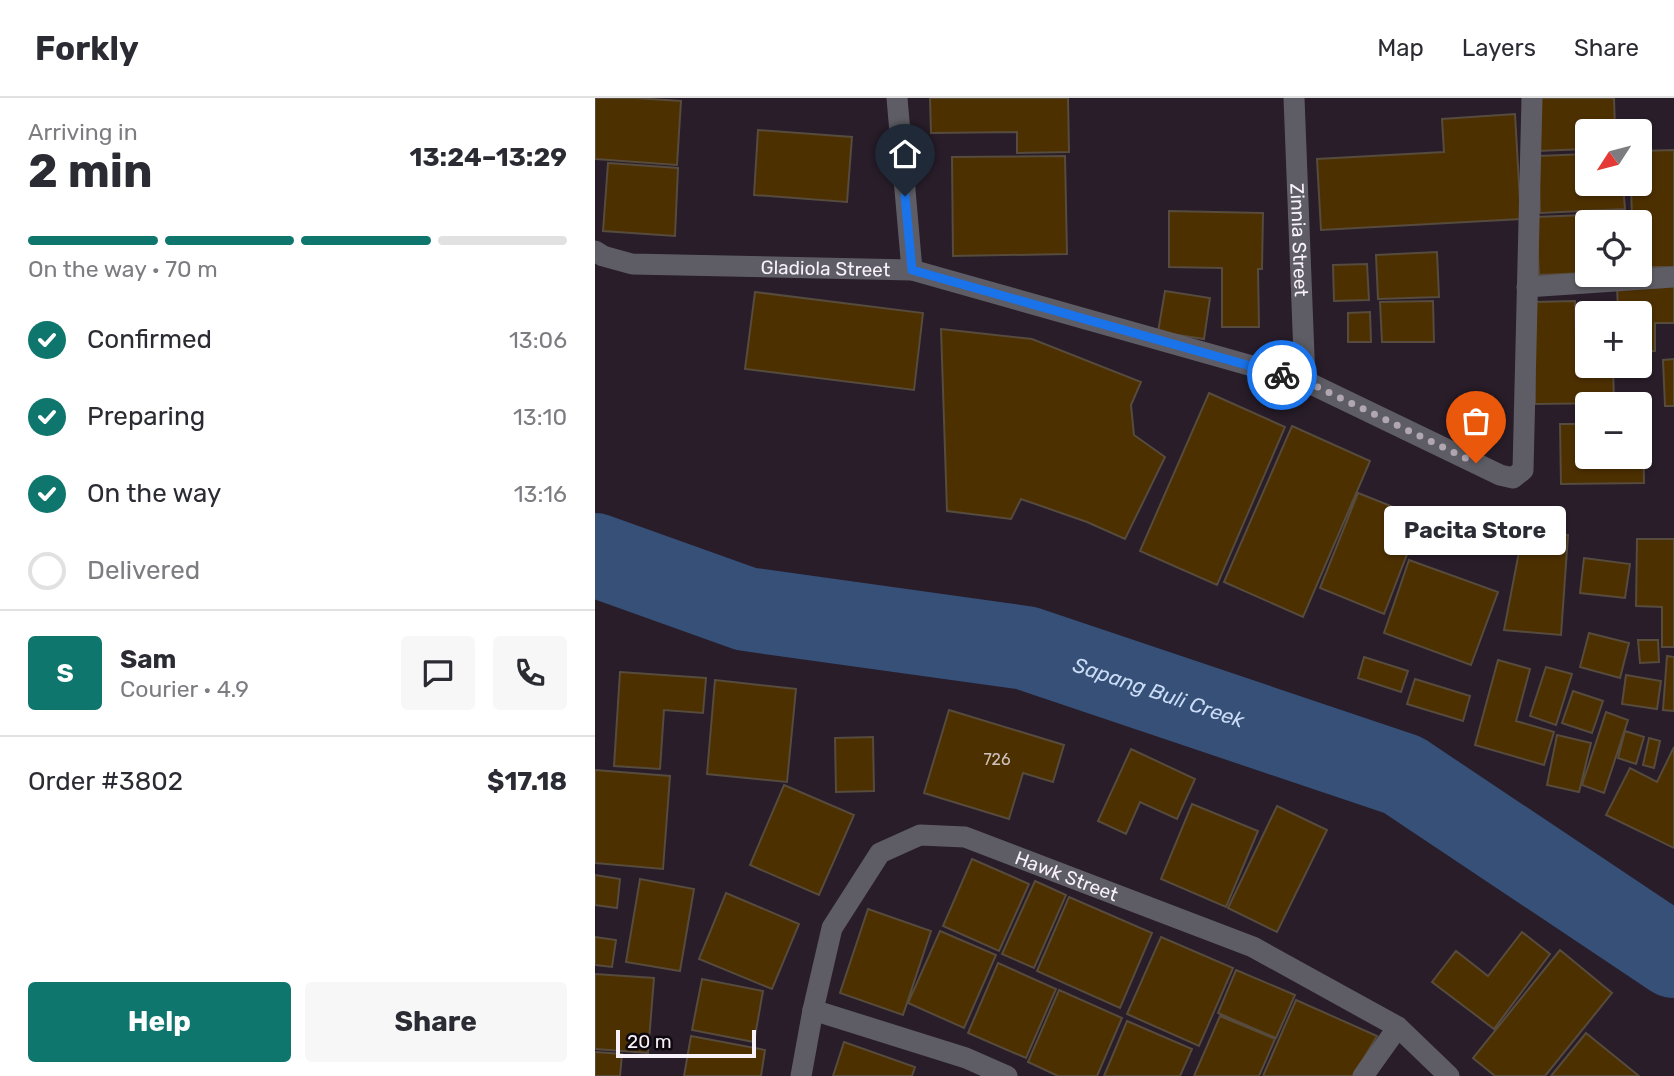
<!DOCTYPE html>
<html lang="en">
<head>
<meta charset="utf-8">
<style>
	body { margin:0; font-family:Rubik,sans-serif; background:#f7f7f7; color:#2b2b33; height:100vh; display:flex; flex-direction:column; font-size:26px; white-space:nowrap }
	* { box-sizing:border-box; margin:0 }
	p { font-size:23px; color:#7c7c81 }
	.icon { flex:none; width:38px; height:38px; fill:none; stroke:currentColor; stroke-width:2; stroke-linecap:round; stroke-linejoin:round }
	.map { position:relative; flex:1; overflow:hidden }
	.side { display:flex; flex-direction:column; background:#fff; width:595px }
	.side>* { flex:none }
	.needle { width:46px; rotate:234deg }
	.fabs { position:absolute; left:980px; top:21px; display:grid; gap:14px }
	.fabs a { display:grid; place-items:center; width:77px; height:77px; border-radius:7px; background:#fff; box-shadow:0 2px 5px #0004; font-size:35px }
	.scale { position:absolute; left:21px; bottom:18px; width:140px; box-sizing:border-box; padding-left:7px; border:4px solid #f9f1f9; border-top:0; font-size:19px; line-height:24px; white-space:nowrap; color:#f9f1f9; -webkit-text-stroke:5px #0e090e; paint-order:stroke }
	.pin { position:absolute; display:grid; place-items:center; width:60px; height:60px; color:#fff; margin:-72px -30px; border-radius:50% 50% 50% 0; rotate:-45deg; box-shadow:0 0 7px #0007 }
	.pin .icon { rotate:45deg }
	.courier { position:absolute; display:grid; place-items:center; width:70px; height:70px; margin:-35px; border:5px solid #1a73e8; border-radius:50%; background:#fff; color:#222; box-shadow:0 2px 9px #0007 }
	.bubble { position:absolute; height:49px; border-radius:7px; background:#fff; box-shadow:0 2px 5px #0004; font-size:23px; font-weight:700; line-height:49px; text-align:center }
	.head em { font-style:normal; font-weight:700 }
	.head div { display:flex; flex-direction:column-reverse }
	.head { display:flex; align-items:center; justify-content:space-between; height:119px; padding:0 28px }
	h1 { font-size:46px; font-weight:700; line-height:52px }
	.bar { display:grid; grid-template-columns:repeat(4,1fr); gap:10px 7px; align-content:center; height:84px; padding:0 28px }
	.bar i { height:9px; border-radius:5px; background:#e1e1e2 }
	.bar .current { background:#0f766e }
	.bar p { grid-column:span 4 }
	.line { display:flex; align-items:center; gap:18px; padding:0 28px; border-top:2px solid #e1e1e2 }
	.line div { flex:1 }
	.round { display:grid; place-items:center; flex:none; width:74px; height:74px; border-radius:7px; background:#f7f7f7 }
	ol { padding:0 28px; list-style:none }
	li { display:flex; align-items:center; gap:21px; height:77px }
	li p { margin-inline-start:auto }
	li .icon { padding:7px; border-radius:50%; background:#0f766e; color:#fff; stroke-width:4 }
	li:last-child { color:#7c7c81 }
	li i { width:38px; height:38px; border:4px solid #e1e1e2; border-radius:50% }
	.cta { display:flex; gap:14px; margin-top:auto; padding:14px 28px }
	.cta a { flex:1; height:80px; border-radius:7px; background:#0f766e; color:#fff; font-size:28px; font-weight:700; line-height:80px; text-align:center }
	.cta a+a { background:#f7f7f7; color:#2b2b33 }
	header { display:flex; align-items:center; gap:42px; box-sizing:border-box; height:98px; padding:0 35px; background:#fff; border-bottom:2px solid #e1e1e2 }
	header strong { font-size:33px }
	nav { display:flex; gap:38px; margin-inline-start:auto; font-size:24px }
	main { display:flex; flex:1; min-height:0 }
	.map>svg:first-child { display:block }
</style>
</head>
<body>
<header>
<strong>Forkly</strong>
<nav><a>Map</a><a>Layers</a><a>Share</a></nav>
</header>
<main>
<section class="side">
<div class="head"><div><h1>2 min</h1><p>Arriving in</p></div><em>13:24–13:29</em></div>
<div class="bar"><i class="current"></i><i class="current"></i><i class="current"></i><i></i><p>On the way · 70 m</p></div>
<ol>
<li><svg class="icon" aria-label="check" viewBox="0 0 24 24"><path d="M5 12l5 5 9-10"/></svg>Confirmed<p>13:06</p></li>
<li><svg class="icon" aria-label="check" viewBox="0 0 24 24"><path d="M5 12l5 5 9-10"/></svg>Preparing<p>13:10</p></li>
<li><svg class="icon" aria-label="check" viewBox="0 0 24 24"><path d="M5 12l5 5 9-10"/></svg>On the way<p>13:16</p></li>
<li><i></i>Delivered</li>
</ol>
<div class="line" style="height:126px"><b class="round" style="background:#0f766e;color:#fff">S</b><div><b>Sam</b><p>Courier · 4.9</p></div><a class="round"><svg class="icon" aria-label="chat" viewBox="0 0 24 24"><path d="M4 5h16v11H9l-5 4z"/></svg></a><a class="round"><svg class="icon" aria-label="phone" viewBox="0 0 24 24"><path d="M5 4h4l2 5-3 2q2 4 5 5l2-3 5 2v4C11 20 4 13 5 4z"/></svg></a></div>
<div class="line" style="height:91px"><div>Order #3802</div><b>$17.18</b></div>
<div class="cta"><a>Help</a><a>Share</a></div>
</section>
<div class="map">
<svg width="1079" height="978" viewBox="0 0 1079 978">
	<rect width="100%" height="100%" fill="#281d29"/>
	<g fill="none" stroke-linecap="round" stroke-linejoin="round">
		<path stroke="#365078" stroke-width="84" id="s1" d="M0 457 151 511 431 550 808 677 1079 858"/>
	</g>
	<path fill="#4d3000" stroke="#564b3c" stroke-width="2" d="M0 0H40L86 3 82 67 0 61Z
		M335 0H473L474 54 422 55V34L336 35Z
		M940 0H1019L1020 33H992V51L942 53Z
		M920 16 926 121 726 132 722 61 849 54 847 21Z
		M163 32 257 39 252 104 159 97Z
		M1079 52V169H1045V124H1037L1036 86H1045V53Z
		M992 56V86H1028L1030 111 945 115 943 58Z
		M470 58 472 156 358 158 357 59Z
		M13 65 83 70 80 138 8 133Z
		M574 113 668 115 667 171H663L664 229H627V170L574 169Z
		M990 117 992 175 944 177 941 119Z
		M842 154 844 199 783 201 781 157Z
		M772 166 774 202 739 203 738 167Z
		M1079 186V225H1060V253H1045V215H1023L1022 187Z
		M570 193 615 200 609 241 563 234Z
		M160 194 328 215 319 292 150 271Z
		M838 203 839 244H787L785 204Z
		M980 203 981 239H992V268H1018L1019 305 940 306 939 204Z
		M775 214 776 244H753V215Z
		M346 231 437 241 546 284 536 307 539 337 570 359 530 441 492 424 426 401 416 421 352 413Z
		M1079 261V308H1070L1068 262Z
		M614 295 690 329 622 487 545 453Z
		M965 326H992V359H1045V326H1048L1049 385 966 386Z
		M697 328 775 363 708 519 629 484Z
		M763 395 826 420 789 516 725 490Z
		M928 433 973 437 966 537 909 532Z
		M1042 441H1079V549H1067V509L1041 508Z
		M989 460 1035 466 1030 500 985 495Z
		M814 462 903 494 876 567 789 535Z
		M994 535 1034 545 1025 580 985 569Z
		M1043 542H1063L1064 564 1045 565Z
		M1072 558 1079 559V613L1068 612Z
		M769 559 813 573 806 594 763 580Z
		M903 562 935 571 921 623 959 634 949 667 880 647Z
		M951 569 977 576 961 627 935 618Z
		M25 574 111 580 108 615 69 612 65 671 19 668Z
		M1031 577 1066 583 1062 611 1027 606Z
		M820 581 875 598 868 623 812 606Z
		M120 582 201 591 192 684 112 676Z
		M978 593 1008 603 997 635 967 625Z
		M354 612 469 647 458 684 428 675 414 721 329 695Z
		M1011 614 1033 622 1009 695 987 687Z
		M1030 633 1049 639 1041 666 1023 660Z
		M962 637 996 645 984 694 952 687Z
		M278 639 279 693 241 694 240 640Z
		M1054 640 1065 643 1059 670 1048 667Z
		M1079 649V750L1011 717 1035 670 1062 684Z
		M536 651 600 681 582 721 545 704 531 736 503 723Z
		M0 672 75 678 68 771 0 765Z
		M189 687 259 717 224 797 155 767Z
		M597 706 663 733 631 809 566 781Z
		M682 708 732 732 682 834 633 810Z
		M377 761 434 786 404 853 348 828Z
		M0 777 25 781 22 810 0 807Z
		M45 781 99 791 85 873 31 864Z
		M440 783 471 797 439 870 407 856Z
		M131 795 204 826 177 891 104 861Z
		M474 799 557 835 525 910 442 873Z
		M273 811 336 833 308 917 245 895Z
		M345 833 401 857 369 930 313 905Z
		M927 834 955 856 899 931 837 884 861 853 893 878Z
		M0 839 21 842 17 869 0 867Z
		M566 839 638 870 604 948 532 916Z
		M965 852 1017 895 950 978H900L878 960Z
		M403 865 461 891 431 960 373 935Z
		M641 872 700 897 681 940 623 915Z
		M0 876 59 880 53 955 0 951Z
		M107 881 168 893 159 944 97 932Z
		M464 892 527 920 502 978H463L433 964Z
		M701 902 782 938 758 978H668Z
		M625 918 680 941 664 978H599Z
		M532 923 597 951 585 978H509Z
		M991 935 1044 978H956Z
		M96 938 170 952 166 978H89Z
		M249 944 320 969 317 978H238Z
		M0 954 27 956 25 978H0Z"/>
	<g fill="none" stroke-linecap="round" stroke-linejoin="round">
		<g stroke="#5e5d65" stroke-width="21">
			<path d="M302 0 317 172"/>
			<path id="s2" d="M699 0 710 283"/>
			<path id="s3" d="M0 153 8 158 37 166 317 172 710 283 905 377 918 380 928 372 937 0"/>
			<path d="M932 189 1079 179"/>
			<path d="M218 912 371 960 412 978"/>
			<path id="s4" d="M206 978 218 912 237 830 285 755 325 737 370 739 658 849 803 929 854 978"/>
			<path d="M768 978 803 929"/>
		</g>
	</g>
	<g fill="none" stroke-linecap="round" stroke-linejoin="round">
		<path stroke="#b0a7b0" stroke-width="7" stroke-dasharray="0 12.6" d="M687 277 710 283 881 365"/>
		<path stroke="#1a73e8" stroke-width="9" d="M310 98 317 172 687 277"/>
	</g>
	<g text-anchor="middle" stroke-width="6" stroke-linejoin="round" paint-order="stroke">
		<g font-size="16" fill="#cec1bb">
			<text x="402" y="667">726</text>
		</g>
		<g font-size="19" fill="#f9f1f9" stroke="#0e090e">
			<text dy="7" stroke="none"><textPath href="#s2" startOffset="142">Zinnia Street</textPath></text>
			<text dy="7" stroke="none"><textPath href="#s3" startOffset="233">Gladiola Street</textPath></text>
			<text dy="7" stroke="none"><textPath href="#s4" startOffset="438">Hawk Street</textPath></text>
		</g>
		<g font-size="21" font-style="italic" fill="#cadbf6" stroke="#0e090e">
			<text dy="7" stroke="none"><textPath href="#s1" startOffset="583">Sapang Buli Creek</textPath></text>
		</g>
	</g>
</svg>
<div class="fabs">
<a><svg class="needle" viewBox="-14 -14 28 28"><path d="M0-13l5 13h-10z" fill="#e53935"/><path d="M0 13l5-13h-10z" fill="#7c7c81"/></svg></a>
<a><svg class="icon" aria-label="locate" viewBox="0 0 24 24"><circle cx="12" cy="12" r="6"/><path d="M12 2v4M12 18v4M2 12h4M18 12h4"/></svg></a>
<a>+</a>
<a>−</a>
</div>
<div class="scale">20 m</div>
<div class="pin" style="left:881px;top:365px;background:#ea580c"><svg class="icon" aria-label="bag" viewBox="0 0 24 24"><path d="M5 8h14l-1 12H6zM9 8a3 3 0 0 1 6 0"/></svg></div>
<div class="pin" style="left:310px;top:98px;background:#1f2937"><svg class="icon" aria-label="home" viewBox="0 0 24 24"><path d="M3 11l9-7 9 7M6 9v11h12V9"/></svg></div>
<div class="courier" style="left:687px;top:277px"><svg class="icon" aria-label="bike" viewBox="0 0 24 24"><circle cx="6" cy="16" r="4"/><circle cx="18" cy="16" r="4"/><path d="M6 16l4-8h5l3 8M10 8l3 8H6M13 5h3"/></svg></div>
<div class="bubble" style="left:789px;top:408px;width:182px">Pacita Store</div>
</div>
</main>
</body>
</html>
